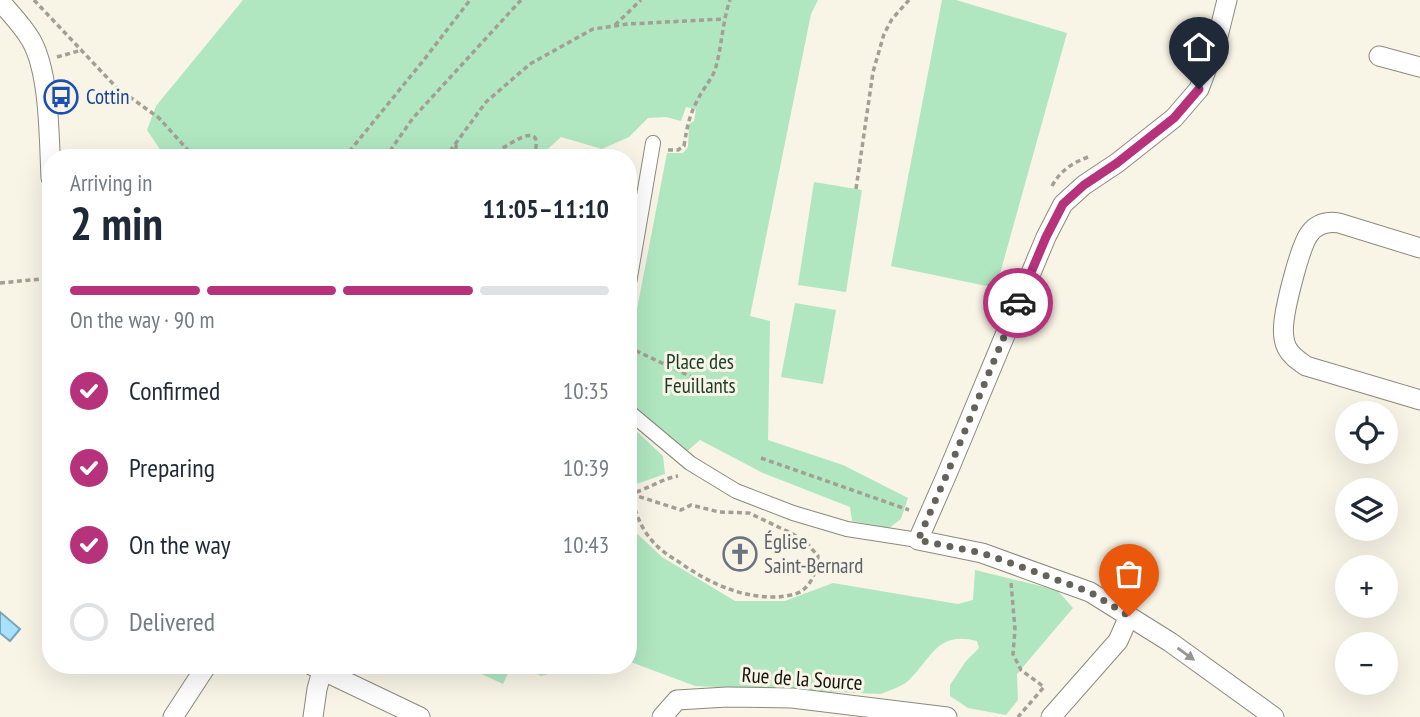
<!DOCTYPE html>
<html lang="en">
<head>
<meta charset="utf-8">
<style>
	body { margin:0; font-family:"PT Sans Narrow",sans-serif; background:#f2f2f3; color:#1f2937; height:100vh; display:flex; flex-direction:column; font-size:26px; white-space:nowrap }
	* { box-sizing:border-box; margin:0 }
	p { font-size:23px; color:#747a83 }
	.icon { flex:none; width:38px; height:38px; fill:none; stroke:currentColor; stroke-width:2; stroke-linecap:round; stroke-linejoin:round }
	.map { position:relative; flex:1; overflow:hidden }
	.drawer { position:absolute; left:42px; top:149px; width:595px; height:525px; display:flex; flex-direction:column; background:#fff; border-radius:28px; box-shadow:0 7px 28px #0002 }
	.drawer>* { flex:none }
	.controls { position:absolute; left:1335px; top:401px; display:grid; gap:14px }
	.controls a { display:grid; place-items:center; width:63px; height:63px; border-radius:50%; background:#fff; box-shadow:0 7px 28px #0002; font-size:35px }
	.pin { position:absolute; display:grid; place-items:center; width:60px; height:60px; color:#fff; margin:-72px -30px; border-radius:50% 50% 50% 0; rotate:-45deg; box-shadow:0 0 7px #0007 }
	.pin .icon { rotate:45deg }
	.courier { position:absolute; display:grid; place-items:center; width:70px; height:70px; margin:-35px; border:5px solid #b6337c; border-radius:50%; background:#fff; color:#222; box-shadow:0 2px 9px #0007 }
	.summary em { font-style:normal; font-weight:600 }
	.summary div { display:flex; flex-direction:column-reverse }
	.summary { display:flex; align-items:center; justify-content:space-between; height:119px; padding:0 28px }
	h1 { font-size:46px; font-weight:600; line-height:52px }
	.bar { display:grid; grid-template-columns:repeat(4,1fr); gap:10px 7px; align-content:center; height:84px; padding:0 28px }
	.bar i { height:9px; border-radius:5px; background:#e0e1e3 }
	.bar .selected { background:#b6337c }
	.bar p { grid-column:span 4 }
	ol { padding:0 28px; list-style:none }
	li { display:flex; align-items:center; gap:21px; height:77px }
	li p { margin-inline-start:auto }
	li .icon { padding:7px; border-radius:50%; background:#b6337c; color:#fff; stroke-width:4 }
	li:last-child { color:#747a83 }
	li i { width:38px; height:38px; border:4px solid #e0e1e3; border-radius:50% }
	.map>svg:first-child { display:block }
</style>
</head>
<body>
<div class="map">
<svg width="1420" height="717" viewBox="0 0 1420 717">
	<rect width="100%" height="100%" fill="#f8f4e6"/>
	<path fill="#b0e7c1" d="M243 0H818L811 14 750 316 770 321 768 440 843 465 908 498 901 519 889 528 852 521 850 507 763 473 700 440 685 453 628 402V356L667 153H683L688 147 689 124 694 121 696 109 686 107 681 121 666 117 648 118 629 137 602 149 561 137 538 158 165 157 147 130 156 106Z
		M942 0H956L1067 33 996 288 891 266Z
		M814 182 862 190 846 292 798 285Z
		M795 303 836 310 823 384 781 377Z
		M628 423 663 456 665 474 628 487Z
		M628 523 630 527 662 557 735 601H785L833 583 958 604 973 600 975 570 1057 590 1073 608 1017 674 1018 700 1006 715 968 708 950 696V685L966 661 979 648 977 641C938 631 933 656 910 679 904 686 890 690 881 694L695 686 628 661Z
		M462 665H512L503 684Z
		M521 665H581L541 676Z"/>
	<path fill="#a6e1fd" stroke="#7ba4b6" stroke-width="2" d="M0 612 20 629 10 641 0 633Z"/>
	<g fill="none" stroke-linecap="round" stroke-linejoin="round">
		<defs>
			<path id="pedestrian" d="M628 289 653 143
				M628 411 690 463 736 491 793 513 847 529 918 540"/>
			<path id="minor" d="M1227 0 1216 44 1199 89 1174 118 1117 163 1084 185 1063 204 1046 237 947 474 918 540 982 553 1090 592 1170 642 1274 717
				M0 1C10 13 23 26 31 40 50 73 49 139 51 178
				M1379 56 1420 67
				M1420 248 1339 223C1327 221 1317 224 1310 233 1300 245 1286 304 1284 321 1283 329 1283 340 1287 348 1291 356 1299 361 1306 366L1420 400
				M311 665 420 717
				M173 717 207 665
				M313 717 317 689 322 671
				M662 717 677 700 727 697 792 698 947 717
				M1051 717 1118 641 1129 616"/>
		</defs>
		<use href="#pedestrian" stroke="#8d897d" stroke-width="16"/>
		<use href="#minor" stroke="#8d897d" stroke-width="21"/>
		<path stroke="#a39f95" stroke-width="3.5" stroke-dasharray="5 3.5" stroke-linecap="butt" d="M34 0 116 87 159 118 195 158
			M615 25 641 0
			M57 57 82 50
			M668 150H678L684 146C687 127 689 116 698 99 703 89 711 80 715 70 722 47 722 23 730 0
			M344 158 423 61 470 0
			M385 158 413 118 521 0
			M445 158 486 102 530 64 593 29 628 24 724 19
			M456 158V144
			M489 158C502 149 549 112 533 158
			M1052 186C1060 171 1072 163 1088 157
			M856 189 873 72 884 34 892 19 909 0
			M0 283 51 278
			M628 347 730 395
			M761 458 909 510
			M628 494C646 491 660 479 678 476
			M631 494 681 510 691 505 719 512 749 513 791 533 806 542 818 556C816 569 814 581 803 590 797 595 786 596 778 597 740 598 709 583 679 562 671 557 663 552 657 546 641 530 636 515 631 494Z
			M1011 583 1015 629 1013 654 1021 670 1044 687 1018 717"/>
		<use href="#pedestrian" stroke="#fff" stroke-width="14"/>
		<use href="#minor" stroke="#fff" stroke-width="19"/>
	</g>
	<defs><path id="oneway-solid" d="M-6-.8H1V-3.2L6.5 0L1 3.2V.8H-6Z" transform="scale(1.75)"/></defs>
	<use fill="#969593" href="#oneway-solid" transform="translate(1186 654) rotate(36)"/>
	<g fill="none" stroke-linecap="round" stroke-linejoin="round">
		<path stroke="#65625b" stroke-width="7" stroke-dasharray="0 12.6" d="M1018 303 947 474 918 540 982 553 1033 571 1090 592 1129 616"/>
		<path stroke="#b6337c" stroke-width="9" d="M1018 303 1046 237 1063 204 1084 185 1117 163 1174 118 1199 89"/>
	</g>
	<defs>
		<symbol id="bus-ring" viewBox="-11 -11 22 22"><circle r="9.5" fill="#f8f4e6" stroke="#1a4fb4" stroke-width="1.5"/><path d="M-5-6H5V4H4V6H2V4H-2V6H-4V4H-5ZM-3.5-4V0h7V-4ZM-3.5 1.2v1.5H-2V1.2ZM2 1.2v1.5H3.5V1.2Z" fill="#1a4fb4"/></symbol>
		<symbol id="church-ring" viewBox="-11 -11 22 22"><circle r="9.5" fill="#f8f4e6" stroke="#6b7280" stroke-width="1.5"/><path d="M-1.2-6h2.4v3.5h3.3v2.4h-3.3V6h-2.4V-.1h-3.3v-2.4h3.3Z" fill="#6b7280"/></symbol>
	</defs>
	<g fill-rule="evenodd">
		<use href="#bus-ring" x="42" y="78" width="38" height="38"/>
		<use href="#church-ring" x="721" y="535" width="38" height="38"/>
	</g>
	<g text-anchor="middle" stroke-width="6" stroke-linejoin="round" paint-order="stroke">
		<g font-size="21" fill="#164399" stroke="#f8f4e6" text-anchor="start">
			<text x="86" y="104">Cottin</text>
		</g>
		<g font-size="21" fill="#173d26" stroke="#f8f4e6">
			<text x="700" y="369">Place des<tspan x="700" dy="24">Feuillants</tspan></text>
		</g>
		<g font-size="21" fill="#5b616d" stroke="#f8f4e6" text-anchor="start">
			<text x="764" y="549">Église<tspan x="764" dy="24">Saint-Bernard</tspan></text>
		</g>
		<g font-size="21" fill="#161410" stroke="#f8f4e6">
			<text transform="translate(802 679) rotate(4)" y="7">Rue de la Source</text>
		</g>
	</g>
</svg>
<div class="controls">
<a><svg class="icon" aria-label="locate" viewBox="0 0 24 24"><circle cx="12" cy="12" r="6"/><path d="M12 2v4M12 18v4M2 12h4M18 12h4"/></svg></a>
<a><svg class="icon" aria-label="layers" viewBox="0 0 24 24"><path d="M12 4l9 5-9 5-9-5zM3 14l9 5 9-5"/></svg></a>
<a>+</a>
<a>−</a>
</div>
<div class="pin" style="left:1129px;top:616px;background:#ea580c"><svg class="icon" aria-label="bag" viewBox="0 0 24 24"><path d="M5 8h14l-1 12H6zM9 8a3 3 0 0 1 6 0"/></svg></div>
<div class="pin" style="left:1199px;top:89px;background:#1f2937"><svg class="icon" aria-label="home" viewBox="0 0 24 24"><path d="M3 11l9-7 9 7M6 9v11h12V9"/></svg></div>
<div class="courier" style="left:1018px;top:303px"><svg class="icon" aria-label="car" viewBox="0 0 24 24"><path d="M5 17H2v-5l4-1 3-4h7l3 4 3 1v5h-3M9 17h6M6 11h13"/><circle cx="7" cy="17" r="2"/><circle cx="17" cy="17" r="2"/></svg></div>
<section class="drawer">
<div class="summary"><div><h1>2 min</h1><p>Arriving in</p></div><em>11:05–11:10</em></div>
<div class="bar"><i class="selected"></i><i class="selected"></i><i class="selected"></i><i></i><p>On the way · 90 m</p></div>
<ol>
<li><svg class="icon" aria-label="check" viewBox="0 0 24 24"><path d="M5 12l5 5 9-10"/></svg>Confirmed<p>10:35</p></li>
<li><svg class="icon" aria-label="check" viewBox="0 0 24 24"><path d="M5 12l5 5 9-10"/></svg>Preparing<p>10:39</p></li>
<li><svg class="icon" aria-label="check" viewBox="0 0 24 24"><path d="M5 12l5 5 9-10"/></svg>On the way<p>10:43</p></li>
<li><i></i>Delivered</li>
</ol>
</section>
</div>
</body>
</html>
